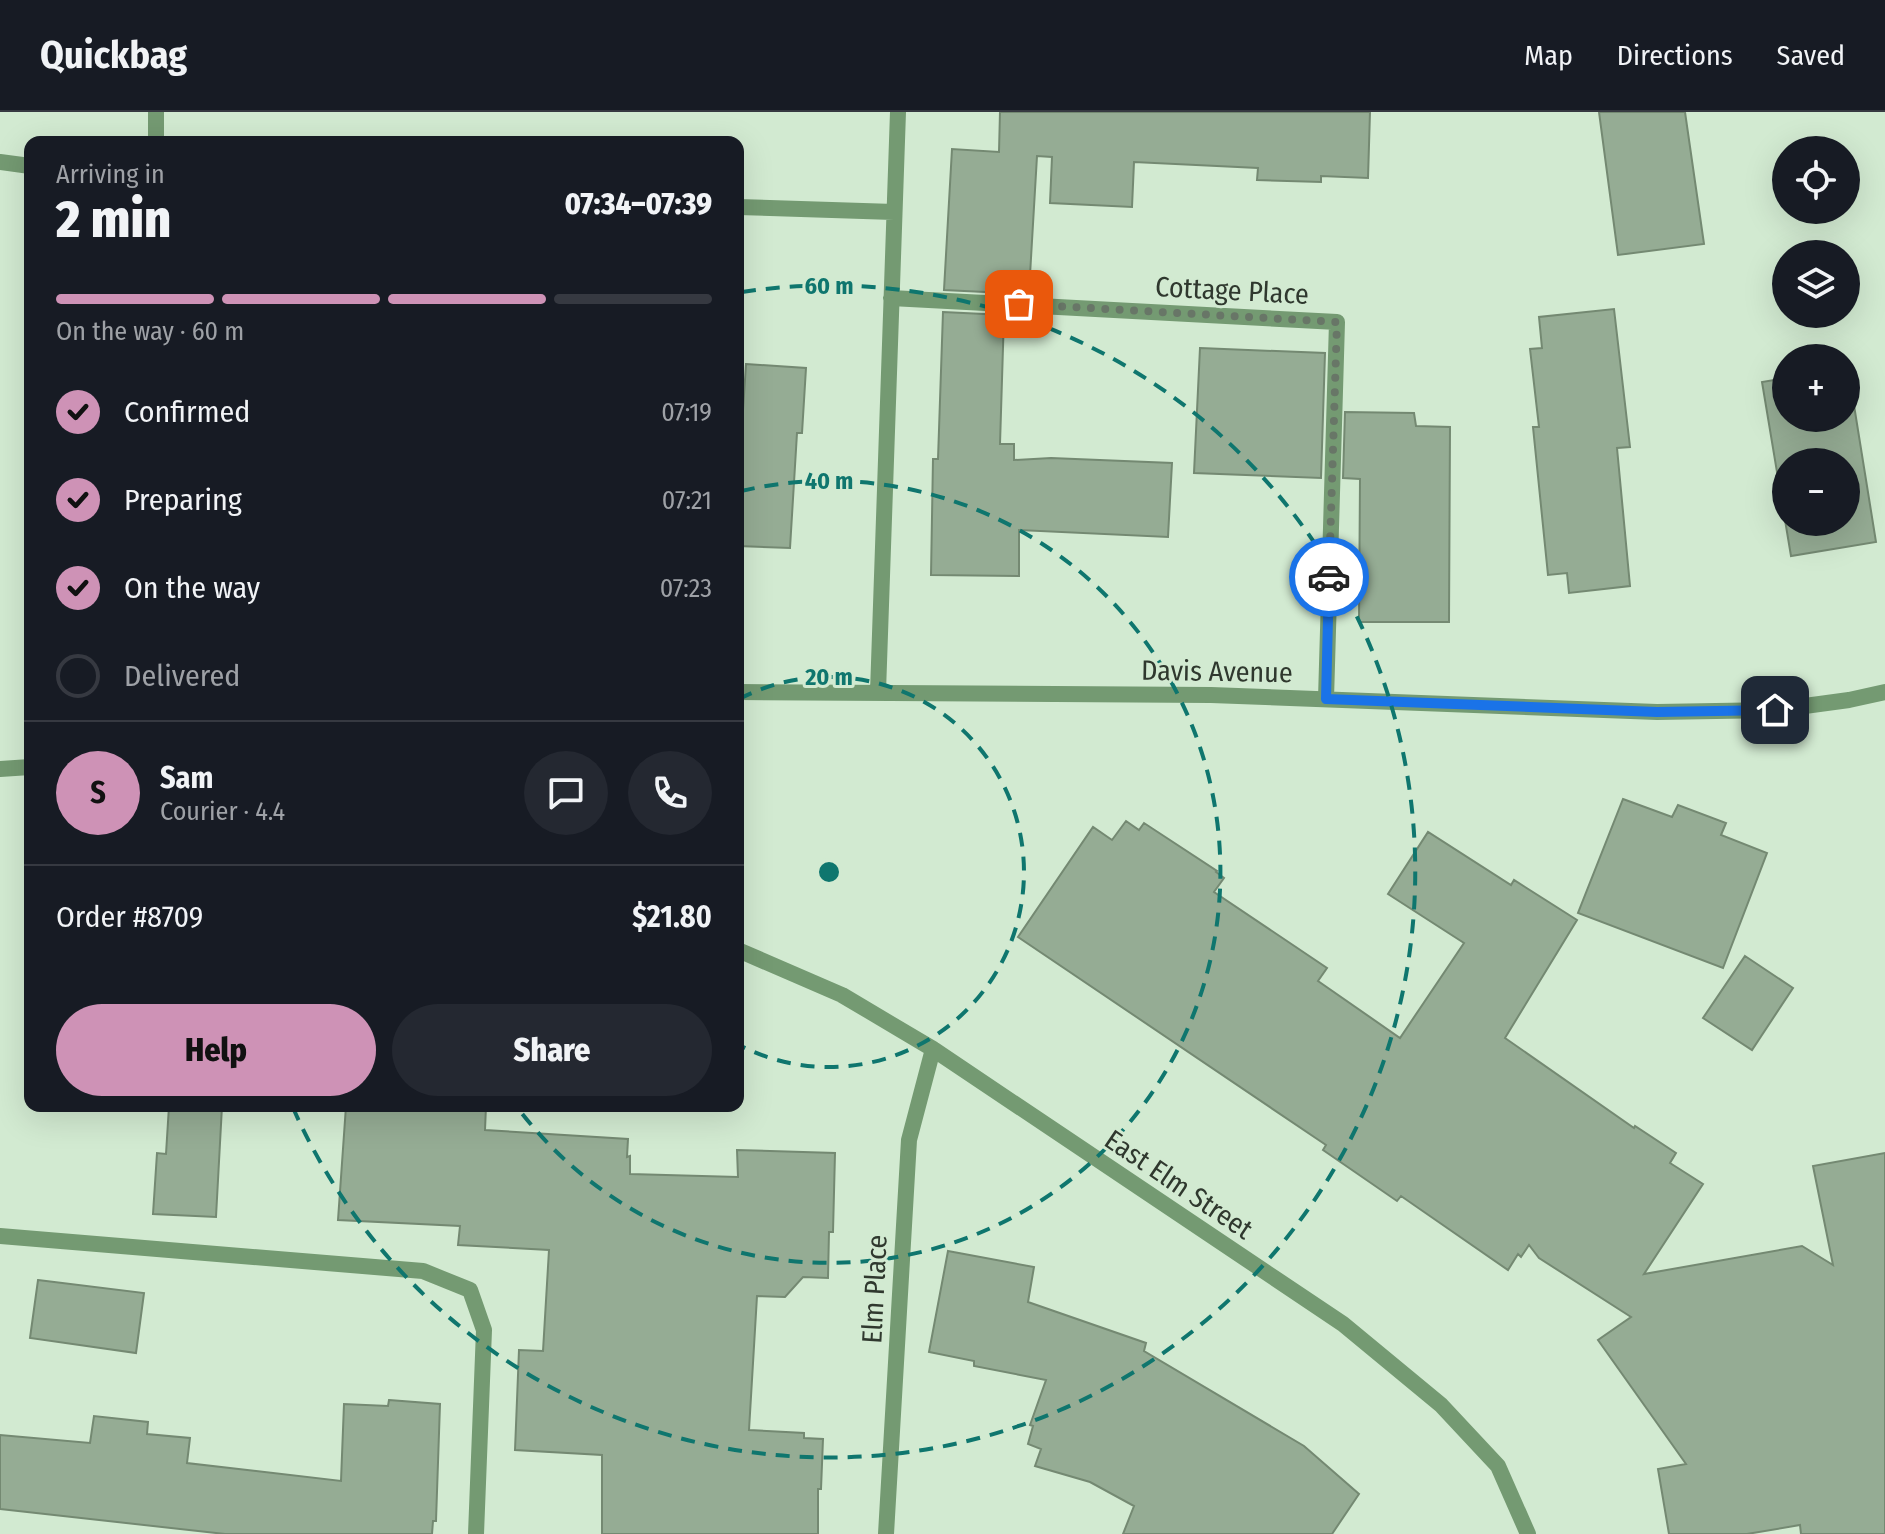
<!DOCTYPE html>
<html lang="en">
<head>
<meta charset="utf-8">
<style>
	body { margin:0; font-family:"Fira Sans Condensed",sans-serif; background:#242831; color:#f1f3f6; height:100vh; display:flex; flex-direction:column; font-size:30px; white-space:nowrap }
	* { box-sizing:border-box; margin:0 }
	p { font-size:26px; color:#9ea1a6 }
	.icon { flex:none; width:44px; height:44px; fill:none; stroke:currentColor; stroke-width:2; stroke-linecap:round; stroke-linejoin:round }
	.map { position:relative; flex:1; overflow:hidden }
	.details { position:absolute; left:24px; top:24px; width:720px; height:976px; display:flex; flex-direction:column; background:#171b24; border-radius:16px; box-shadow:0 8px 32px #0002 }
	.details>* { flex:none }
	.controls { position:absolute; left:1772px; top:24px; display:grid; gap:16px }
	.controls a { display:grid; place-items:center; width:88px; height:88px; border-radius:50%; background:#171b24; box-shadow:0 8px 32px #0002; font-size:40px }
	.pin { position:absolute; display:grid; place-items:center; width:68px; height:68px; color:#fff; margin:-34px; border-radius:16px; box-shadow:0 4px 12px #0006 }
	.courier { position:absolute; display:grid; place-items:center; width:80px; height:80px; margin:-40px; border:6px solid #1a73e8; border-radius:50%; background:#fff; color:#222; box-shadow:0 2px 10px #0007 }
	.summary em { font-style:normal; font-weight:800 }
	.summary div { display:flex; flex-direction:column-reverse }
	.summary { display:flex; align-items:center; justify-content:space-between; height:136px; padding:0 32px }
	h1 { font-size:52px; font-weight:800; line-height:60px }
	.bar { display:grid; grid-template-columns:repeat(4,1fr); gap:12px 8px; align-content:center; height:96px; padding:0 32px }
	.bar i { height:10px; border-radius:6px; background:#363941 }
	.bar .active { background:#ce92b6 }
	.bar p { grid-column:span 4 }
	.line { display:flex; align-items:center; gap:20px; padding:0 32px; border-top:2px solid #363941 }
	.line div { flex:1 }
	.round { display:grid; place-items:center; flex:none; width:84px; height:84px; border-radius:42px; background:#242831 }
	ol { padding:0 32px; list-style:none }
	li { display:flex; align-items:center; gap:24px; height:88px }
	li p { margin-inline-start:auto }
	li .icon { padding:8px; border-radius:50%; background:#ce92b6; color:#111; stroke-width:4 }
	li:last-child { color:#9ea1a6 }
	li i { width:44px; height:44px; border:4px solid #363941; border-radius:50% }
	.primary-button { display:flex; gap:16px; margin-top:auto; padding:16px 32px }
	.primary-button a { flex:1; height:92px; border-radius:48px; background:#ce92b6; color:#111; font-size:32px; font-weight:800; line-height:92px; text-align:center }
	.primary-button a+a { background:#242831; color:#f1f3f6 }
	header { display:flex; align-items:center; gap:48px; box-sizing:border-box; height:112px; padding:0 40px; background:#171b24; border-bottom:2px solid #363941 }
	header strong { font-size:38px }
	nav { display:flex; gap:44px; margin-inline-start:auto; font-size:28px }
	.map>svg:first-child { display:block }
</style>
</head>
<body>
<header>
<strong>Quickbag</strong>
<nav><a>Map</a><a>Directions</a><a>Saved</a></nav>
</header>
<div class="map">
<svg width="1885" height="1422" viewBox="0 0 1885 1422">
	<rect width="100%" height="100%" fill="#d2ead1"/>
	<path fill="#95ac94" stroke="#748972" stroke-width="2" fill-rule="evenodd" d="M1000 0H1370L1368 66 1321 64V70L1257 68 1258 56 1134 50 1132 95 1050 91 1052 45 1037 44 1030 163 1006 161 1005 181 944 178 952 37 999 40Z
		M1599 0H1685L1704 132 1618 143Z
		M1614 197 1630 335 1617 336 1630 474 1569 481 1567 461 1548 463 1533 315H1539L1530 237 1542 236 1539 205Z
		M943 200 1004 203 1000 332H1014V348L1051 346 1172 351 1168 425 1019 418V464L931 463 933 347H938Z
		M1200 236 1325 241 1321 366 1194 361Z
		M746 252 806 256 802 321H797L790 436 738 434V375Z
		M1848 256 1876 430 1791 444 1762 270 1786 266V306H1846V257ZM1786 350H1846V410H1786Z
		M1345 300 1414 301 1416 314 1450 315 1449 510H1359L1360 367 1343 366Z
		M1623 687 1672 705 1678 693 1726 711 1721 723 1767 741 1723 856 1578 801Z
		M1126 709 1139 718 1144 711 1217 759 1216 760 1224 766 1214 780 1327 856 1318 869 1400 926 1464 831 1388 782 1428 720 1511 773 1514 768 1577 808 1505 926 1634 1016 1635 1014 1676 1041 1670 1051 1703 1072 1644 1162 1802 1134 1833 1153 1813 1054 1885 1041V1422H1801L1800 1413 1747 1422H1669L1658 1357 1686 1352 1598 1228 1631 1205 1539 1146 1529 1133 1521 1145 1518 1142 1508 1158 1401 1084 1397 1089 1323 1038 1326 1033 1018 825 1093 715 1112 728Z
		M1745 844 1793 876 1752 938 1703 906Z
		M169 994H222L216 1105 153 1102 157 1041 166 1042Z
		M346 994H486L485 1018 628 1027 627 1045 630 1044V1062L738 1065 737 1038 835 1041 833 1120H829L828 1166 803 1165 785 1185 757 1184 749 1318 804 1321V1326L823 1327 821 1377H818V1422H602V1343L515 1338 519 1238 543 1239 549 1138 458 1133 460 1114 338 1108Z
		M948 1139 1034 1155 1028 1190 1146 1231 1144 1239 1304 1334 1359 1382 1332 1422H1123L1134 1394 1090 1370 1035 1354 1041 1337 1028 1332 1033 1314 1030 1313 1046 1268 974 1254V1249L929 1240Z
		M38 1168 144 1181 136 1241 30 1226Z
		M389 1288 440 1292 436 1409H433L432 1422H225L0 1397V1323L90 1331 94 1304 148 1310 147 1322 190 1326 187 1351 341 1369 344 1292 388 1294Z"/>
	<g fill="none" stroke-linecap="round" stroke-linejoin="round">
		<path stroke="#749a72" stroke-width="16" d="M0 1124 423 1159 470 1178 484 1218 476 1422"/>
		<path stroke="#749a72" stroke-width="16" d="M156 30V0
			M0 50 30 54
			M738 95 894 100
			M891 186 1337 210 1326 587
			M738 580 1211 583 1657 600 1775 598 1849 588 1885 580
			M878 580 898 0
			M0 657 30 655
			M738 838 842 883 933 937 1343 1212 1441 1293 1498 1354 1528 1422
			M886 1422 909 1028 933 937"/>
	</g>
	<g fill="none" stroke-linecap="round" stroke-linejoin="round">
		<path stroke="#687667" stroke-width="8" stroke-dasharray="0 14.4" d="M1019 192 1337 210 1329 465"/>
		<path stroke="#1a73e8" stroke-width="10" d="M1329 465 1326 587 1657 600 1775 598"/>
	</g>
	<g fill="none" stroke="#0f766e" stroke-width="4" stroke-dasharray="14 10">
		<path d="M739 587A195 195 0 1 1 739 933"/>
		<path d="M741 379A391 391 0 1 1 517 995"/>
		<path d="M742 180A586 586 0 1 1 294 998"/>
	</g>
	<g text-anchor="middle" stroke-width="6" stroke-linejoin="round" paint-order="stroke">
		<g font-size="28" fill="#2f382e" stroke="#d2ead1">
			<text transform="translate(1232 178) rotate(3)" y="10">Cottage Place</text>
			<text transform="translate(1217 559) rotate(1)" y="10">Davis Avenue</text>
			<text transform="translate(1179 1072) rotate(34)" y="10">East Elm Street</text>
			<text transform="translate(874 1177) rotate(-87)" y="10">Elm Place</text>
		</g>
	</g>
	<circle cx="829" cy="760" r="12" fill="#0f766e" stroke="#d2ead1" stroke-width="4"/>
	<g font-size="24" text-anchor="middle" font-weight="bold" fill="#0f766e" stroke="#d2ead1" stroke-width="6" stroke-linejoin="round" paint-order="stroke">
		<text x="829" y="182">60 m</text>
		<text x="829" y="377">40 m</text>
		<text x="829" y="573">20 m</text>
	</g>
</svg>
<div class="controls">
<a><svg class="icon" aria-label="locate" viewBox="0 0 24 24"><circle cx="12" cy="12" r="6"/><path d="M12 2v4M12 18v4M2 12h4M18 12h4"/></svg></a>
<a><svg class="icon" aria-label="layers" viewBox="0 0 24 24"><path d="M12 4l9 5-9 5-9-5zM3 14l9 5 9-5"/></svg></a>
<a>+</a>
<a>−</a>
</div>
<div class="pin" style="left:1019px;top:192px;background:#ea580c"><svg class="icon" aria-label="bag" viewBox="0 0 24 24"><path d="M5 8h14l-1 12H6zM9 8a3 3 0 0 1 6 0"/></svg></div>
<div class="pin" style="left:1775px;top:598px;background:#1f2937"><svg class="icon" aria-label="home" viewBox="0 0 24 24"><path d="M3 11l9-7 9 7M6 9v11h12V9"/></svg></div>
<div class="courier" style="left:1329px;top:465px"><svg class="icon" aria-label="car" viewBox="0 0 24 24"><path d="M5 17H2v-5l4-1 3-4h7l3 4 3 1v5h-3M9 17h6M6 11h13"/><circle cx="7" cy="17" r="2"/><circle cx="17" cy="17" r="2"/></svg></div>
<section class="details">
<div class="summary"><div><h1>2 min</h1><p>Arriving in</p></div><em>07:34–07:39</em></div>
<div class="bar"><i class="active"></i><i class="active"></i><i class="active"></i><i></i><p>On the way · 60 m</p></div>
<ol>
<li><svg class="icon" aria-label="check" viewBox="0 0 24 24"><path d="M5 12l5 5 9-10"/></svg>Confirmed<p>07:19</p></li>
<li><svg class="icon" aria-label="check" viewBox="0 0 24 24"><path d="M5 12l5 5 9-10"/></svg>Preparing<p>07:21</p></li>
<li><svg class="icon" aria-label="check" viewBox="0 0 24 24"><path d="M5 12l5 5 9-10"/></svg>On the way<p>07:23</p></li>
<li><i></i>Delivered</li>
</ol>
<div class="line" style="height:144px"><b class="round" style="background:#ce92b6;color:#111">S</b><div><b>Sam</b><p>Courier · 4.4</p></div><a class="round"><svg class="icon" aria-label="chat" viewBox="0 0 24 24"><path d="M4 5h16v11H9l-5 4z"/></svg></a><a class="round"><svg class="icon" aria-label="phone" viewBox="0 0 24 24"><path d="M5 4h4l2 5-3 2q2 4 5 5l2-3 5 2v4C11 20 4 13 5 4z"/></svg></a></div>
<div class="line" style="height:104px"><div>Order #8709</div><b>$21.80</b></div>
<div class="primary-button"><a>Help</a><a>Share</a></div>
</section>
</div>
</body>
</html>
